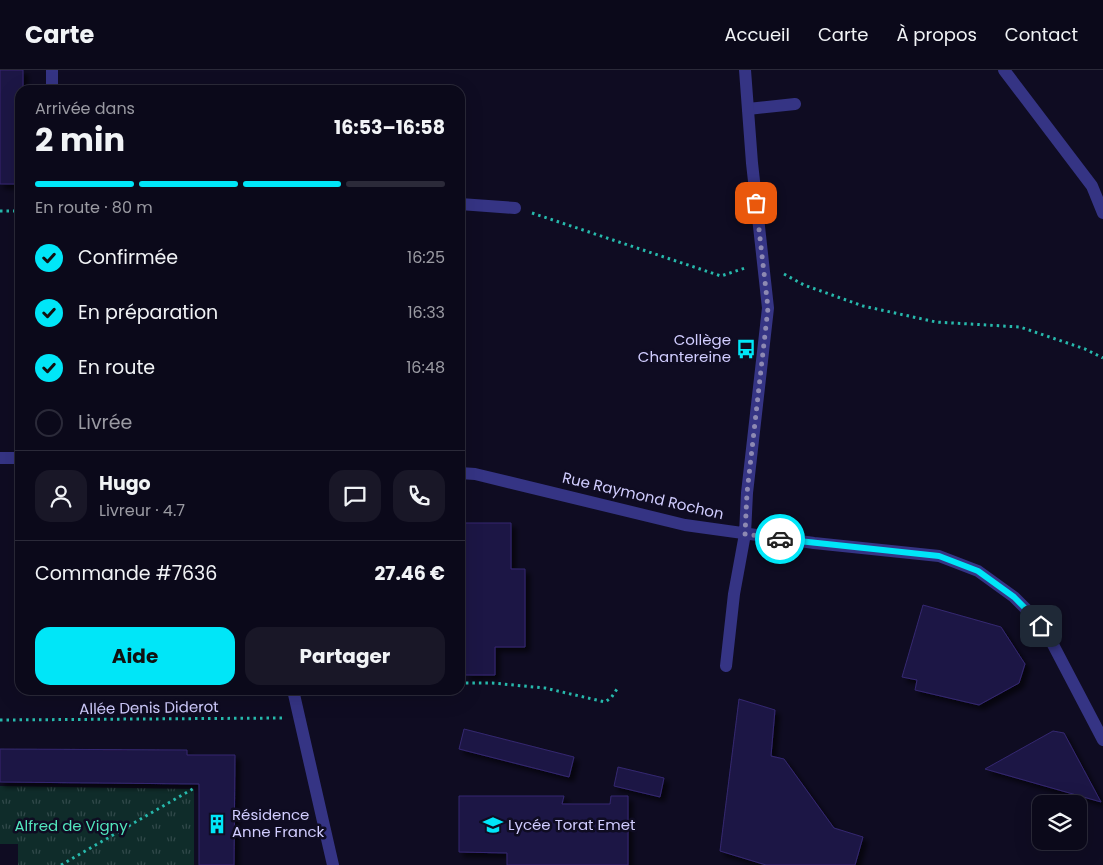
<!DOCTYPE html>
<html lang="fr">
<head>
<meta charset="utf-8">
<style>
	body { margin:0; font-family:Poppins,sans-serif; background:#191727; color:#f1f3f6; height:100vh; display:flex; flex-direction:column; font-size:19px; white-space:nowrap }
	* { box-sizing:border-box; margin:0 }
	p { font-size:16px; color:#9a9aa2 }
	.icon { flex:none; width:28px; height:28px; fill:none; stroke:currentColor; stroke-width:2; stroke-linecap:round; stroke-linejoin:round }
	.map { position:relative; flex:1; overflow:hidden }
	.sheet { position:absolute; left:15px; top:15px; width:450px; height:610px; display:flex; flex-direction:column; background:#0b091a; border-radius:15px; box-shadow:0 5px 20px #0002,0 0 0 1px #2b2a39 }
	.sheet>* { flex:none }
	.tools { position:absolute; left:1032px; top:725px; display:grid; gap:10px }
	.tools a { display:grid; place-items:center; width:55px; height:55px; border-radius:10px; background:#0b091a; box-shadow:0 5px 20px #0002,0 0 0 1px #2b2a39; font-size:25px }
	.pin { position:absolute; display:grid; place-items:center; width:42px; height:42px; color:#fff; margin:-21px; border-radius:10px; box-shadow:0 2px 8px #0006 }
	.courier { position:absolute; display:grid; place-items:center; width:50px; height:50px; margin:-25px; border:4px solid #00e6f8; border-radius:50%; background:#fff; color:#222; box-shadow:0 1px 6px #0007 }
	.head em { font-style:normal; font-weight:700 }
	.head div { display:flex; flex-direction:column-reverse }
	.head { display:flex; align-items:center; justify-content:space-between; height:85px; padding:0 20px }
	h1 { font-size:32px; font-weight:700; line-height:38px }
	.bar { display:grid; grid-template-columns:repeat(4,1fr); gap:8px 5px; align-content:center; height:60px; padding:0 20px }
	.bar i { height:6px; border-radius:4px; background:#2b2a39 }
	.bar .selected { background:#00e6f8 }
	.bar p { grid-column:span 4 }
	.line { display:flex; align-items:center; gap:12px; padding:0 20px; border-top:1px solid #2b2a39 }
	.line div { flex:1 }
	.round { display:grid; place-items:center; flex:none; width:52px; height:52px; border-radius:15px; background:#191727 }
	ol { padding:0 20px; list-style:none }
	li { display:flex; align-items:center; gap:15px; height:55px }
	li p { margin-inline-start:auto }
	li .icon { padding:5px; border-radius:50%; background:#00e6f8; color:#111; stroke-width:4 }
	li:last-child { color:#9a9aa2 }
	li i { width:28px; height:28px; border:2px solid #2b2a39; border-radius:50% }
	.action { display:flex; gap:10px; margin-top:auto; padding:10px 20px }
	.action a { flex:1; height:58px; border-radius:15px; background:#00e6f8; color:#111; font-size:20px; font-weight:700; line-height:58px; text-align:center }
	.action a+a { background:#191727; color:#f1f3f6 }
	header { display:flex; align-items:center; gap:30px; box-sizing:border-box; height:70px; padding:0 25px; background:#0b091a; border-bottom:1px solid #2b2a39 }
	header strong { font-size:24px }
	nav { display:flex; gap:28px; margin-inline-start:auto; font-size:18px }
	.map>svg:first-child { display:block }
</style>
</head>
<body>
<header>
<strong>Carte</strong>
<nav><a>Accueil</a><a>Carte</a><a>À propos</a><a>Contact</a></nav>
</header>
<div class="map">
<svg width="1103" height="795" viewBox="0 0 1103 795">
	<defs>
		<pattern id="park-tufts" width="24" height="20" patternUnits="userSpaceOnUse" patternTransform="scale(1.25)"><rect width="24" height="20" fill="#0f2c2a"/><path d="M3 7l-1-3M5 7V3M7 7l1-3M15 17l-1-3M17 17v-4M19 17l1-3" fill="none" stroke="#31494a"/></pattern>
		<filter id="shadow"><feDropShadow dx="4.5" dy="4.5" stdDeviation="2.5" flood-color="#0009"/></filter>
	</defs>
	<rect width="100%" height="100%" fill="#0f0c22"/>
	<path fill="url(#park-tufts)" d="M0 716 194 719V795H18V774H0Z"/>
	<path fill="#1f1744" stroke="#342871" filter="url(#shadow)" d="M0 0H23V20H20V114H0Z
		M460 453H511V499H525V577H495V605H465V581L460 580Z
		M923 535 1001 557 1025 594 1019 613 979 635 915 620 917 610 902 607Z
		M739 629 775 640 771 686 784 689 834 758 863 767 855 795H766L720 781Z
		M464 659 574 687 569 707 459 679Z
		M1053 661 1064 663 1101 732 985 699Z
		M0 679 187 680V685H235L234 795H199V714L0 712Z
		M618 697 664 708 660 727 614 716Z
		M459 726H564L562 734H610L611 726H628V795H507V783L459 782Z"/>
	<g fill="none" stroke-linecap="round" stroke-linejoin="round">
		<path stroke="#27b9ac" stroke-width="3" stroke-dasharray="2.5 4" stroke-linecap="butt" d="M0 141H20
			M532 143 721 206 745 198
			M784 204 804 215 863 236 936 252 1020 257 1085 279 1103 288
			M460 611 463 613H492L545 618 605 632 611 628 617 619
			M0 650 282 648
			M61 795 196 717"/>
		<path stroke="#353484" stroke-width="12" d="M1004 0 1092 116 1103 143
			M748 39 795 34
			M460 134 515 138
			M726 596 734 524 745 464"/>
		<path stroke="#353484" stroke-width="12" d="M52 0V20
			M745 0 752 93 768 238 747 423 745 464
			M0 388H20
			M460 403 475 404 685 455 814 473 939 486 978 501 1014 527 1033 546 1049 567 1103 670
			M293 620 333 795"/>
	</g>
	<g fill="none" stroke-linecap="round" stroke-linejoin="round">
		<path stroke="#8d89b2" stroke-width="5" stroke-dasharray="0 9" d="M756 133 768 238 747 423 745 464 780 469"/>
		<path stroke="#00e6f8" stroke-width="6" d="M780 469 939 486 978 501 1014 527 1033 546 1041 556"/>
	</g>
	<defs>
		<symbol id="bus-bare" viewBox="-9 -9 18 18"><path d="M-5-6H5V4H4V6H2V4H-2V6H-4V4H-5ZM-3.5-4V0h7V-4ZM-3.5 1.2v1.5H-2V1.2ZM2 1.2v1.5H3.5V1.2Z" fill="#00e6f8" stroke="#0f0c22" stroke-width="2.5" paint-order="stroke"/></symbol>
		<symbol id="building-bare" viewBox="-9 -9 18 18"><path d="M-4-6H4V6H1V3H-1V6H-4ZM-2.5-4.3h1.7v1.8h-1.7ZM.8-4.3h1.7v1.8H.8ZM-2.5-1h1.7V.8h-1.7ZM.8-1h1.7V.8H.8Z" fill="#00e6f8" stroke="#0f0c22" stroke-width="2.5" paint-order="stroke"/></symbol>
		<symbol id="school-bare" viewBox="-9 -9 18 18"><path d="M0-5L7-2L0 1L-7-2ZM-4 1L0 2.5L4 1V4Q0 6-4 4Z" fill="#00e6f8" stroke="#0f0c22" stroke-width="2.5" paint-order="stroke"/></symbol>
	</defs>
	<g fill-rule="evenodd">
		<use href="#bus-bare" x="732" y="265" width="28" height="28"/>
		<use href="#building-bare" x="203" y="740" width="28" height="28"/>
		<use href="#school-bare" x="479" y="741" width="28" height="28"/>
	</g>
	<g text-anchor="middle" stroke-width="5" stroke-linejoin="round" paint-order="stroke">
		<g font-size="15" fill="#d1cdff" stroke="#0f0c22" text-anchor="start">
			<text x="731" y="275" text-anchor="end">Collège<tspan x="731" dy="17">Chantereine</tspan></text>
			<text x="232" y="750">Résidence<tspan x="232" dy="17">Anne Franck</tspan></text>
			<text x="508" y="760">Lycée Torat Emet</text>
		</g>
		<g font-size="15" fill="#d1cdff" stroke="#0f0c22">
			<text transform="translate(643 426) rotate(13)" y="5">Rue Raymond Rochon</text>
			<text transform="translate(149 638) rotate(-1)" y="5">Allée Denis Diderot</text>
		</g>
		<g font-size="15" fill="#52e6bd" stroke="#0f0c22">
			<text x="71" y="761">Alfred de Vigny</text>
		</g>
	</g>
</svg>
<div class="tools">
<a><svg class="icon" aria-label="layers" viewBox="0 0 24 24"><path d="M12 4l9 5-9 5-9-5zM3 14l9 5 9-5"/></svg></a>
</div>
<div class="pin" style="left:756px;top:133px;background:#ea580c"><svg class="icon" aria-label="bag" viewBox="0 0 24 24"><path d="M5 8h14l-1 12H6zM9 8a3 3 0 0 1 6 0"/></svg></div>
<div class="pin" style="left:1041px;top:556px;background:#1f2937"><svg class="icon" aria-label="home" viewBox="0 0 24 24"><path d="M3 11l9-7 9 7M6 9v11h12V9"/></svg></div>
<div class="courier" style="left:780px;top:469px"><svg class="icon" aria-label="car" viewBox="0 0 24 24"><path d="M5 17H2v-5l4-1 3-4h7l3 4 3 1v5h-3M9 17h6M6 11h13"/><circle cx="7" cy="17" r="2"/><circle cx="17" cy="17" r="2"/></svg></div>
<section class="sheet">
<div class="head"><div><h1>2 min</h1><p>Arrivée dans</p></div><em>16:53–16:58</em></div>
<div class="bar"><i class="selected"></i><i class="selected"></i><i class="selected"></i><i></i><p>En route · 80 m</p></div>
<ol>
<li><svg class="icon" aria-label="check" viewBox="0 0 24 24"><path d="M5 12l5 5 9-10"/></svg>Confirmée<p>16:25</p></li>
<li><svg class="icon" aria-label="check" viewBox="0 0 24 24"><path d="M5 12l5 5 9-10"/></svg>En préparation<p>16:33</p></li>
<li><svg class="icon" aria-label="check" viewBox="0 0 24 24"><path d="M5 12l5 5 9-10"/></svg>En route<p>16:48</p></li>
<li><i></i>Livrée</li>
</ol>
<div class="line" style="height:90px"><a class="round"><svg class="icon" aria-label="person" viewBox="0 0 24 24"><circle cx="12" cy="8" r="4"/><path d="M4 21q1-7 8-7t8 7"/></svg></a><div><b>Hugo</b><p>Livreur · 4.7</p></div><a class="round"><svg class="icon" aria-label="chat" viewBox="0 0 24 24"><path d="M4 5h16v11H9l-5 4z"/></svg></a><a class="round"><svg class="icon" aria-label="phone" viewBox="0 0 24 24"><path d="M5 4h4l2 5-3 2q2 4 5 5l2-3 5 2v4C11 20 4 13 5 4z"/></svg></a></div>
<div class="line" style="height:65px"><div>Commande #7636</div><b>27.46 €</b></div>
<div class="action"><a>Aide</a><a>Partager</a></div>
</section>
</div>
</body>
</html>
